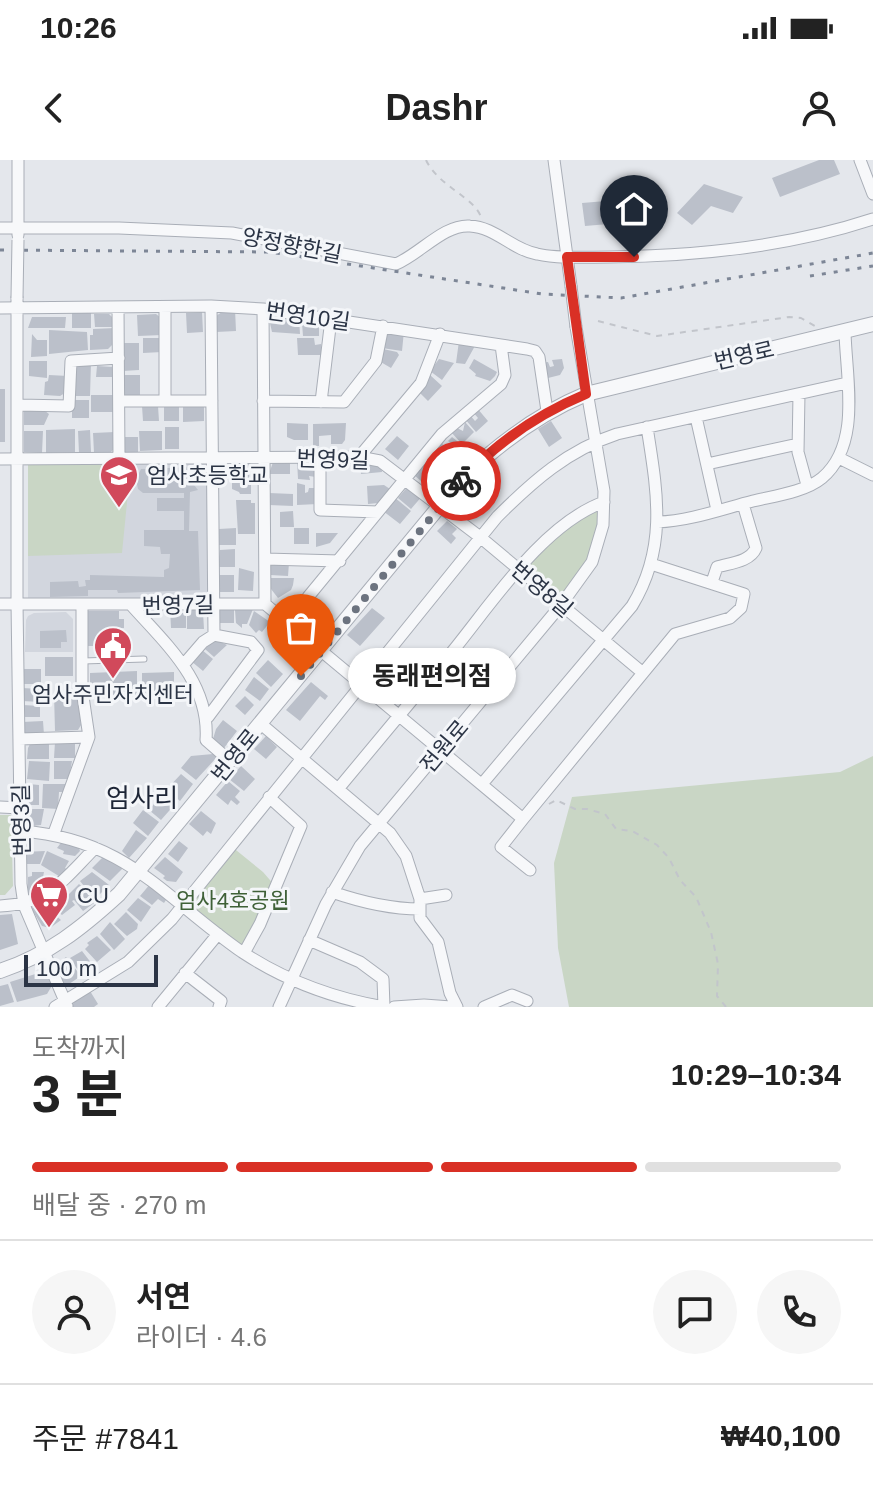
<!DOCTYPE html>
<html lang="ko">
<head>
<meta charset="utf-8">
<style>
	body { margin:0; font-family:Helvetica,"Noto Sans KR",sans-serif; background:#f6f6f6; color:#222; height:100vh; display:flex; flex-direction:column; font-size:30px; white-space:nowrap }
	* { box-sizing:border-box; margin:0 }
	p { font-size:26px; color:#767676 }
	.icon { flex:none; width:44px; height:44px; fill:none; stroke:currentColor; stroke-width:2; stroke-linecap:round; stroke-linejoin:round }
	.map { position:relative; height:847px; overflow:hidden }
	.details { display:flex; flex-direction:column; background:#fff; flex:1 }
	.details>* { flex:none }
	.scale { position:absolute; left:24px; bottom:20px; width:134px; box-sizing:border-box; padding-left:8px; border:4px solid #2b3445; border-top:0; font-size:22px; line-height:28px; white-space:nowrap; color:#2b3445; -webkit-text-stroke:6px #f4f6f9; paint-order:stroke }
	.pin { position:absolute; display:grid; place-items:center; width:68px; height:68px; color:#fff; margin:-82px -34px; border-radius:50% 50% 50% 0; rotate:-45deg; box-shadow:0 0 8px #0007 }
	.pin .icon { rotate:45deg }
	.courier { position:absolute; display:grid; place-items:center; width:80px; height:80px; margin:-40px; border:6px solid #d93025; border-radius:50%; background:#fff; color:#222; box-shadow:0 2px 10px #0007 }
	.bubble { position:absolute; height:56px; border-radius:28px; background:#fff; box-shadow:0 2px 6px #0004; font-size:26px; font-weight:700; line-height:56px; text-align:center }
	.headline em { font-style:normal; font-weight:700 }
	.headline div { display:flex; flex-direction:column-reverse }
	.headline { display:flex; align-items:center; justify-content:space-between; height:136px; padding:0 32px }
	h1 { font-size:52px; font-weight:700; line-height:60px }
	.bar { display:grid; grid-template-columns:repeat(4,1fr); gap:12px 8px; align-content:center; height:96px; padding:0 32px }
	.bar i { height:10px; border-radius:6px; background:#e0e0e0 }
	.bar .active { background:#d93025 }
	.bar p { grid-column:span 4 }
	.line { display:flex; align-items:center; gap:20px; padding:0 32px; border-top:2px solid #e0e0e0 }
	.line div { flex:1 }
	.round { display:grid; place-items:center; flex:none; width:84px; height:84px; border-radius:42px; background:#f6f6f6 }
	.status { display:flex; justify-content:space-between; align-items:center; height:56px; padding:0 40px; background:#fff; direction:ltr }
	.status svg { height:22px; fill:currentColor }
	header { display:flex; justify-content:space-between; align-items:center; height:104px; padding:0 32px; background:#fff; font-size:36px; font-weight:700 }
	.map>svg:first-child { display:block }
</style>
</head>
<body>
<div class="status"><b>10:26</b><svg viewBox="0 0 49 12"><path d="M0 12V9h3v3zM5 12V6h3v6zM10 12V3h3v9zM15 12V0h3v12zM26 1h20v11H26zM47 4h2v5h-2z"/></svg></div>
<header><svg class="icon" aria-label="back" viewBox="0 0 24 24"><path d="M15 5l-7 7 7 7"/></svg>Dashr<svg class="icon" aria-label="person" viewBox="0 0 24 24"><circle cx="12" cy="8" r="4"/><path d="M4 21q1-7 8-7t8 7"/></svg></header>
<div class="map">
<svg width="873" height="847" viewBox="0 0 873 847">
	<rect width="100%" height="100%" fill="#e4e7ec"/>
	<path fill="#d2d6de" d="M28 302H210L208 440 28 447Z
		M66 452 73 459V492H25L26 460 28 456 34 453Z"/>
	<path fill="#c9d6c5" d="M28 302H131L122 393 28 396Z
		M604 342 598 386 561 445 519 410 549 379Z
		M873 596V847H569L558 788 554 703 572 637 840 612Z
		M0 655H11L13 726 5 735H0Z
		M231 686 263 712 276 727 244 793 184 745Z"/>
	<path fill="#bbc0ca" d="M819 0H834L840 14 780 37 772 18Z
		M704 24 743 37 733 53 711 46 692 65 677 53Z
		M642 38 644 61 585 66 582 43Z
		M91 149V168H72V150Z
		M235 149 236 171 216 172V156L225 150Z
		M202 152 203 172 187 173 186 153Z
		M94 154H109L113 158V167H95Z
		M156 154 161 158 162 175 138 176 137 155Z
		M270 154 299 158 300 174 272 172 269 159Z
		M32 157H66L65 168H28Z
		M319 162V176H303L302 163Z
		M115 168 113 184 108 189 90 190V175H93V169Z
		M49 170 87 172 88 190 49 194Z
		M404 171 402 191 382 188 383 172Z
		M32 174 37 180H47V196L31 197Z
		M143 178H162V192L143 193Z
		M297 178H314L315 185 321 184 322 195H298Z
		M459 181 476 184 465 204 456 203Z
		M121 183H139V210L123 211Z
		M383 189 397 192 399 195 391 208 379 201Z
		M439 199 454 203 442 220 430 211Z
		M474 199 497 212 495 216 490 221 475 216 476 214 469 208Z
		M562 199 564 208 560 215 544 219 541 203 548 202 550 207 554 206 552 200Z
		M29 201H47V218L29 216Z
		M74 202H91L90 236H74Z
		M97 206 114 207V217H96Z
		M49 215 68 216 65 233 60 236 44 235 45 222 48 221Z
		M124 215H140V236L125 235Z
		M430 215 442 226 428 241 417 230Z
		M0 229H5V282H0Z
		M91 235H115V252H91Z
		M72 240H89V258H72Z
		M183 245H204V261L183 262Z
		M142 246H158L159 261H143Z
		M164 246H179V261H164Z
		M477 248 488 261 476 272 465 259 470 255 475 261 478 258 473 252Z
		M24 251H45L49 254 44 265H24Z
		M551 261 562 278 549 287 538 269Z
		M465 262 474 272 462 284 451 272 457 268 463 271Z
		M287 263 308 264V280H294L287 277Z
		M346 263 345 280 342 284H331V275L319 276V286H313V264Z
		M165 267H179V289H165Z
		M75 269V292L46 293V270Z
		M90 270 91 292 79 293 78 271Z
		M24 271H43L42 293 24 292Z
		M139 271H162V290L140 291Z
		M115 272V288L110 293H94L93 273Z
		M397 276 409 286 398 300 385 289Z
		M122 277H138V292H122Z
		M452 277 462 285 451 297 439 286 442 284 448 287 451 283 448 281Z
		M297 300 313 301 316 305V317L309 316 310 320 298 319Z
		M234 301H246L250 305 249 318 235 317Z
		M290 301V314H269L273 302Z
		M360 301 381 304 382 312 361 314Z
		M423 304 437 313 428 327 414 315Z
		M194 307V325L198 330 190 332 189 371H198L200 430 118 433 117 430H88V436L50 437V422L78 421 79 427 86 426 85 420H90V415L164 417V410L169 408 170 394H161L160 387 144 386V370H184V351H157V338H184V333H143L138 329 136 319 141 309Z
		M232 319H251V334H240L239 332 232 329Z
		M297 323 305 325V333L308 332 309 328H317L318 344 297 345Z
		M410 324 423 335 411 349 398 338Z
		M384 325 390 329 378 343 368 344 367 326Z
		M269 333 293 334V346L269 345Z
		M394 337 411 351 400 364 383 351Z
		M236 340H251V343H255V374H238Z
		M293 351 294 367H280V352Z
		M447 361 457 369 452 374 456 378 451 384 437 371Z
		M236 368V385H219V369Z
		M294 368H309V384H294Z
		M316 373H338L330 383 316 387Z
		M235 389V407H218L220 390Z
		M274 402 289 403 288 416 270 415 269 407Z
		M239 408 254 412 253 431 238 430Z
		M219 415H234V432H219Z
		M271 418H294L293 425 291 430 278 438 271 429Z
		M170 448H175V453H186V468H171Z
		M238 448 253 449 247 464H242V468L236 463 235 450Z
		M372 448 385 458 360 486 347 475Z
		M187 449H200L203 452 204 469H187Z
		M221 449H234V463H217V452Z
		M88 451H119V459H124V468H118V480L101 481V486H87Z
		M254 451 270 462 262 472 259 470 256 473 249 465Z
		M66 470 67 482H61V488H40V471Z
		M214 479 227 485 214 497 205 489Z
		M202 490 213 499 203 511 191 501Z
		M45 497H73V516H45Z
		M268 500 283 514 271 527 256 513Z
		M21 509H41V524H21Z
		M137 511V535L94 538V528H90V513Z
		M174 512V533L142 534V513Z
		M254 517 269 529 260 541 245 530Z
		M311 522 328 536 325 540 320 536 300 561 286 550Z
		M22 528 41 529V542L22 541Z
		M77 533 81 565 78 570 55 571 54 534Z
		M245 536 254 545 245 555 235 546Z
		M23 545 40 546V557H22Z
		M223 560 237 571 224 588 213 579 216 569Z
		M43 561 44 575 22 576V562Z
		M266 576 277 587 266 599 254 589Z
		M31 582 49 583V599H27L28 588Z
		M55 582H75V598H54Z
		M213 594 217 597 196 620 181 608 191 596Z
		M29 601 50 602 49 621 27 619Z
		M54 601H72L69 619H54Z
		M241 606 255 619 244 631 229 619Z
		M181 614 193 624 180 641 167 629Z
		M228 621 240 631 235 637 240 642 237 645 231 640 228 645 216 635Z
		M29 624 39 625V645H29Z
		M43 624H66L65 632H59L58 649 42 648Z
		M164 632 176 643 161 660 149 650Z
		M28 649H44L41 665 32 666 28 662Z
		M143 650 159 662 148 676 133 663Z
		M201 651 216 663 211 674 207 671 203 676 189 664Z
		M136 670 147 678 129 698 122 691Z
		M63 680 78 685 80 691 75 696 63 694 64 691 57 688Z
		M179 681 188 688 178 702 168 694Z
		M45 691 40 704H24L23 692Z
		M47 691 69 701 65 708 69 711 62 718 41 705Z
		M104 696 123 708 110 721 92 708Z
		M165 697 183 712 176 722 167 721 163 718 165 716 154 708Z
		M32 712H44L42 722H46L48 727 36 736H27L26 730 28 729V717L32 716Z
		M92 712 109 725 97 737 90 728 88 731 80 721Z
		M151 723 168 737 164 743 158 739 152 745 140 736Z
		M79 724 97 741 83 751 74 740 72 741 75 745 62 755 47 743H43L41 739 57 732 62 731 67 736Z
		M138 738 151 747 141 762 127 750Z
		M38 745 46 747 61 760 50 768 42 766 31 748Z
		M126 752 138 764 137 769 127 776 114 764Z
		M12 754 18 784 0 790V755Z
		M110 762 125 779 114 790 100 774Z
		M97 776 111 790 97 802 85 789 89 785 87 783Z
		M82 791 92 804 88 806 91 809 81 815 70 798Z
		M66 797 81 816 69 824 63 823 54 806Z
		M48 810 53 824 47 834 17 842 10 822Z
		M8 824 14 842 0 846V826Z
		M90 831 98 844 94 847H72L74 841Z"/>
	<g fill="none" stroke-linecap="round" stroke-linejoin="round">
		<defs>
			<path id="service" d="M83 501 144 499"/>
			<path id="minor" d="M18 0V75
				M554 0 571 126
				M860 0 873 34
				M0 68H119L232 73 396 104C420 94 444 64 470 66 495 67 513 90 537 94 560 99 586 97 610 97 699 96 788 87 873 59
				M17 138V443L21 724 24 745 67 846
				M211 146 214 475
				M118 147 119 299
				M0 148 211 146 263 149 527 189 535 191 539 197 547 251
				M263 149 265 444
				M799 234 798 292 807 325
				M119 241H212
				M165 241V147
				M263 241 344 242 376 201 383 166
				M321 242 331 159
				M18 245 69 246 71 201 119 198
				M696 257 717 350
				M320 297V350L378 352
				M359 297 421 223 440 174
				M839 298 873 315
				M0 299 359 297 380 301 480 377 643 513
				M707 304 798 284
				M658 362C689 361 722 349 753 341 774 336 805 332 822 318 862 284 846 218 845 172
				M265 399 340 401
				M712 422 717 407C730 403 750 402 756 388L743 344
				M308 437 442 274 501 224 505 215 501 185
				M0 444H265L523 659
				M132 446C167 485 210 523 206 580L230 601
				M184 504 203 482 214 475 251 482 258 490 208 557
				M261 564 390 673 406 696 420 739V758L438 782 450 833 457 847
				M19 579 89 577
				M482 624 632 446C668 387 657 331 647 267
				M338 629C376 583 414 538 452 492 492 443 543 364 604 342
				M0 647 21 648
				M21 671C127 679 163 737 242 792 286 821 332 838 384 847
				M54 673 89 577 82 530V444
				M530 710 501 687 523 659 675 474 730 458 741 448 744 434 651 404
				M332 732C361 742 389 749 420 749
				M420 739 446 735
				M0 746C49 744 63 720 95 688
				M309 780 360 802 383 819 384 847
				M244 793 260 764 301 666 269 637
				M185 813 221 841 219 847
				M55 847 128 802 172 759 497 357C533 321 568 290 617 274L847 223
				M158 847 218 774
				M279 847 326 744 360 686 561 445 592 402 603 365 604 331 576 167
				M394 847 424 845 451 847
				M484 847 512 835 527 841"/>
			<path id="tertiary" d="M0 811C48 795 82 768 119 734L462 319C499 283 538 254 586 234L873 164"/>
		</defs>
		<use href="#service" stroke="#a9aeb7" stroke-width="7"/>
		<use href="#minor" stroke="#a9aeb7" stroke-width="13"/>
		<use href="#tertiary" stroke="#a9aeb7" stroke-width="16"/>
		<path stroke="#c2c5cb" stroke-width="2" stroke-dasharray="6 6" stroke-linecap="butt" d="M426 0C438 26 474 37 481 57
			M598 161 657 176 789 157 801 158 815 166
			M549 644 556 640 575 649H587L605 654 616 669 632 671 657 685 669 698 680 720 696 737 711 772 718 804 717 836 726 847"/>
		<use href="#service" stroke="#f7f8fa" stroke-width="5"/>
		<use href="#minor" stroke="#f7f8fa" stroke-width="11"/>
		<use href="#tertiary" stroke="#f7f8fa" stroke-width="14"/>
		<path stroke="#7d8696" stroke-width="3" stroke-dasharray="4 8" stroke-linecap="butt" d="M0 90 270 92 542 134 621 138 873 93
			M810 116 873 106"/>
		<defs>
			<path id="minor-bridge" d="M571 126 576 167
				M17 138 18 80"/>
		</defs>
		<use href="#minor-bridge" stroke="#a9aeb7" stroke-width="13" stroke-linecap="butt"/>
		<use href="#minor-bridge" stroke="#f7f8fa" stroke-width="11"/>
	</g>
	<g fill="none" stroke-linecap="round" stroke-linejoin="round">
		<path stroke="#6c737f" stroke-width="8" stroke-dasharray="0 14.4" d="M301 516 461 321"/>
		<path stroke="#d93025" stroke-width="10" d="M461 321C496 283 538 254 586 234L567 97H634"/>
	</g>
	<defs>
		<symbol id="school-pin" viewBox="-11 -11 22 30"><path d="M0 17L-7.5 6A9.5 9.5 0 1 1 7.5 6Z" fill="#d1495b" stroke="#f4f6f9"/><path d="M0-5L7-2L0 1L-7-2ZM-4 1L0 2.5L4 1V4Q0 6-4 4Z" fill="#fff"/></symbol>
		<symbol id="civic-pin" viewBox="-11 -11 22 30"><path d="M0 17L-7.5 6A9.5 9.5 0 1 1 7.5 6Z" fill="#d1495b" stroke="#f4f6f9"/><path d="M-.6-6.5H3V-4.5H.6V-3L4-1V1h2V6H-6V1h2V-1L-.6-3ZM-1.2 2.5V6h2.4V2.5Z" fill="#fff"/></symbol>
		<symbol id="supermarket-pin" viewBox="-11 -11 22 30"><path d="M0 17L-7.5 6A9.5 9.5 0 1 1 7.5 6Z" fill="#d1495b" stroke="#f4f6f9"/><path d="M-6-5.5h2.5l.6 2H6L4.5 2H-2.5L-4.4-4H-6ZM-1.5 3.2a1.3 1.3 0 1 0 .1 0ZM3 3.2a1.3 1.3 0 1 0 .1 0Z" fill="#fff"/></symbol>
	</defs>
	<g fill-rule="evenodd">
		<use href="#school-pin" x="97" y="293" width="44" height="60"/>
		<use href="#civic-pin" x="91" y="464" width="44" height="60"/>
		<use href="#supermarket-pin" x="27" y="713" width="44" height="60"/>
	</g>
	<g text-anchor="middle" stroke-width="6" stroke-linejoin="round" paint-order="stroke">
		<g font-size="22" fill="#2b3445" stroke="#f4f6f9">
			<text transform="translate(292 85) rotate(11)" y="8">양정향한길</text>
			<text transform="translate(308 156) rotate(8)" y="8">번영10길</text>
			<text transform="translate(744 195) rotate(-13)" y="8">번영로</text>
			<text transform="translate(333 299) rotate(2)" y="8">번영9길</text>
			<text transform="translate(542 429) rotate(40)" y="8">번영8길</text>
			<text transform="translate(178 445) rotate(-1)" y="8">번영7길</text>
			<text transform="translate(444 586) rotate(-50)" y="8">전원로</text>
			<text transform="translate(235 595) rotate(-51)" y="8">번영로</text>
			<text transform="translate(21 660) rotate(-91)" y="8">번영3길</text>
		</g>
		<g font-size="22" fill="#2b3445" stroke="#f4f6f9" text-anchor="start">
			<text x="147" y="323">엄사초등학교</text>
			<text x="113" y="542" text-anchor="middle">엄사주민자치센터</text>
			<text x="77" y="743">CU</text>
		</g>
		<g font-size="22" fill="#3f6138" stroke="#f4f6f9">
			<text x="233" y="748">엄사4호공원</text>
		</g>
		<g font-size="26" fill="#1d2536" stroke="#f4f6f9">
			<text x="142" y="647">엄사리</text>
		</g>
	</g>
</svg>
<div class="scale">100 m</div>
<div class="pin" style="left:301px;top:516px;background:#ea580c"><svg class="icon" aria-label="bag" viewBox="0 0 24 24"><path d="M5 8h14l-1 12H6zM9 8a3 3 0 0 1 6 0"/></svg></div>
<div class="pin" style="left:634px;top:97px;background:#1f2937"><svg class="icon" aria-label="home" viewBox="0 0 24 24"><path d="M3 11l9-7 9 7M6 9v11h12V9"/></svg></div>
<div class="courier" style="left:461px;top:321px"><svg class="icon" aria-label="bike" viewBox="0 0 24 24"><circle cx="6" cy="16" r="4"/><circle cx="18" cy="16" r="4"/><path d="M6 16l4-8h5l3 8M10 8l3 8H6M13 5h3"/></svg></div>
<div class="bubble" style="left:348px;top:488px;width:168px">동래편의점</div>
</div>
<section class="details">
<div class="headline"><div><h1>3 분</h1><p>도착까지</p></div><em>10:29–10:34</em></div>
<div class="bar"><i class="active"></i><i class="active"></i><i class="active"></i><i></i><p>배달 중 · 270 m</p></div>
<div class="line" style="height:144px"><a class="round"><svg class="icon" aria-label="person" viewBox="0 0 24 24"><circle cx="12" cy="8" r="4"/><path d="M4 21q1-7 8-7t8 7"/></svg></a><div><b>서연</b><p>라이더 · 4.6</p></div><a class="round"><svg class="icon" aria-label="chat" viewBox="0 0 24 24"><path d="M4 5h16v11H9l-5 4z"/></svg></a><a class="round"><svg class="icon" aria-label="phone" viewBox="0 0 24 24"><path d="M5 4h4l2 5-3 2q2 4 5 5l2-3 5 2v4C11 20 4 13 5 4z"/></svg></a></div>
<div class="line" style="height:104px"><div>주문 #7841</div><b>₩40,100</b></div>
</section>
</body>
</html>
